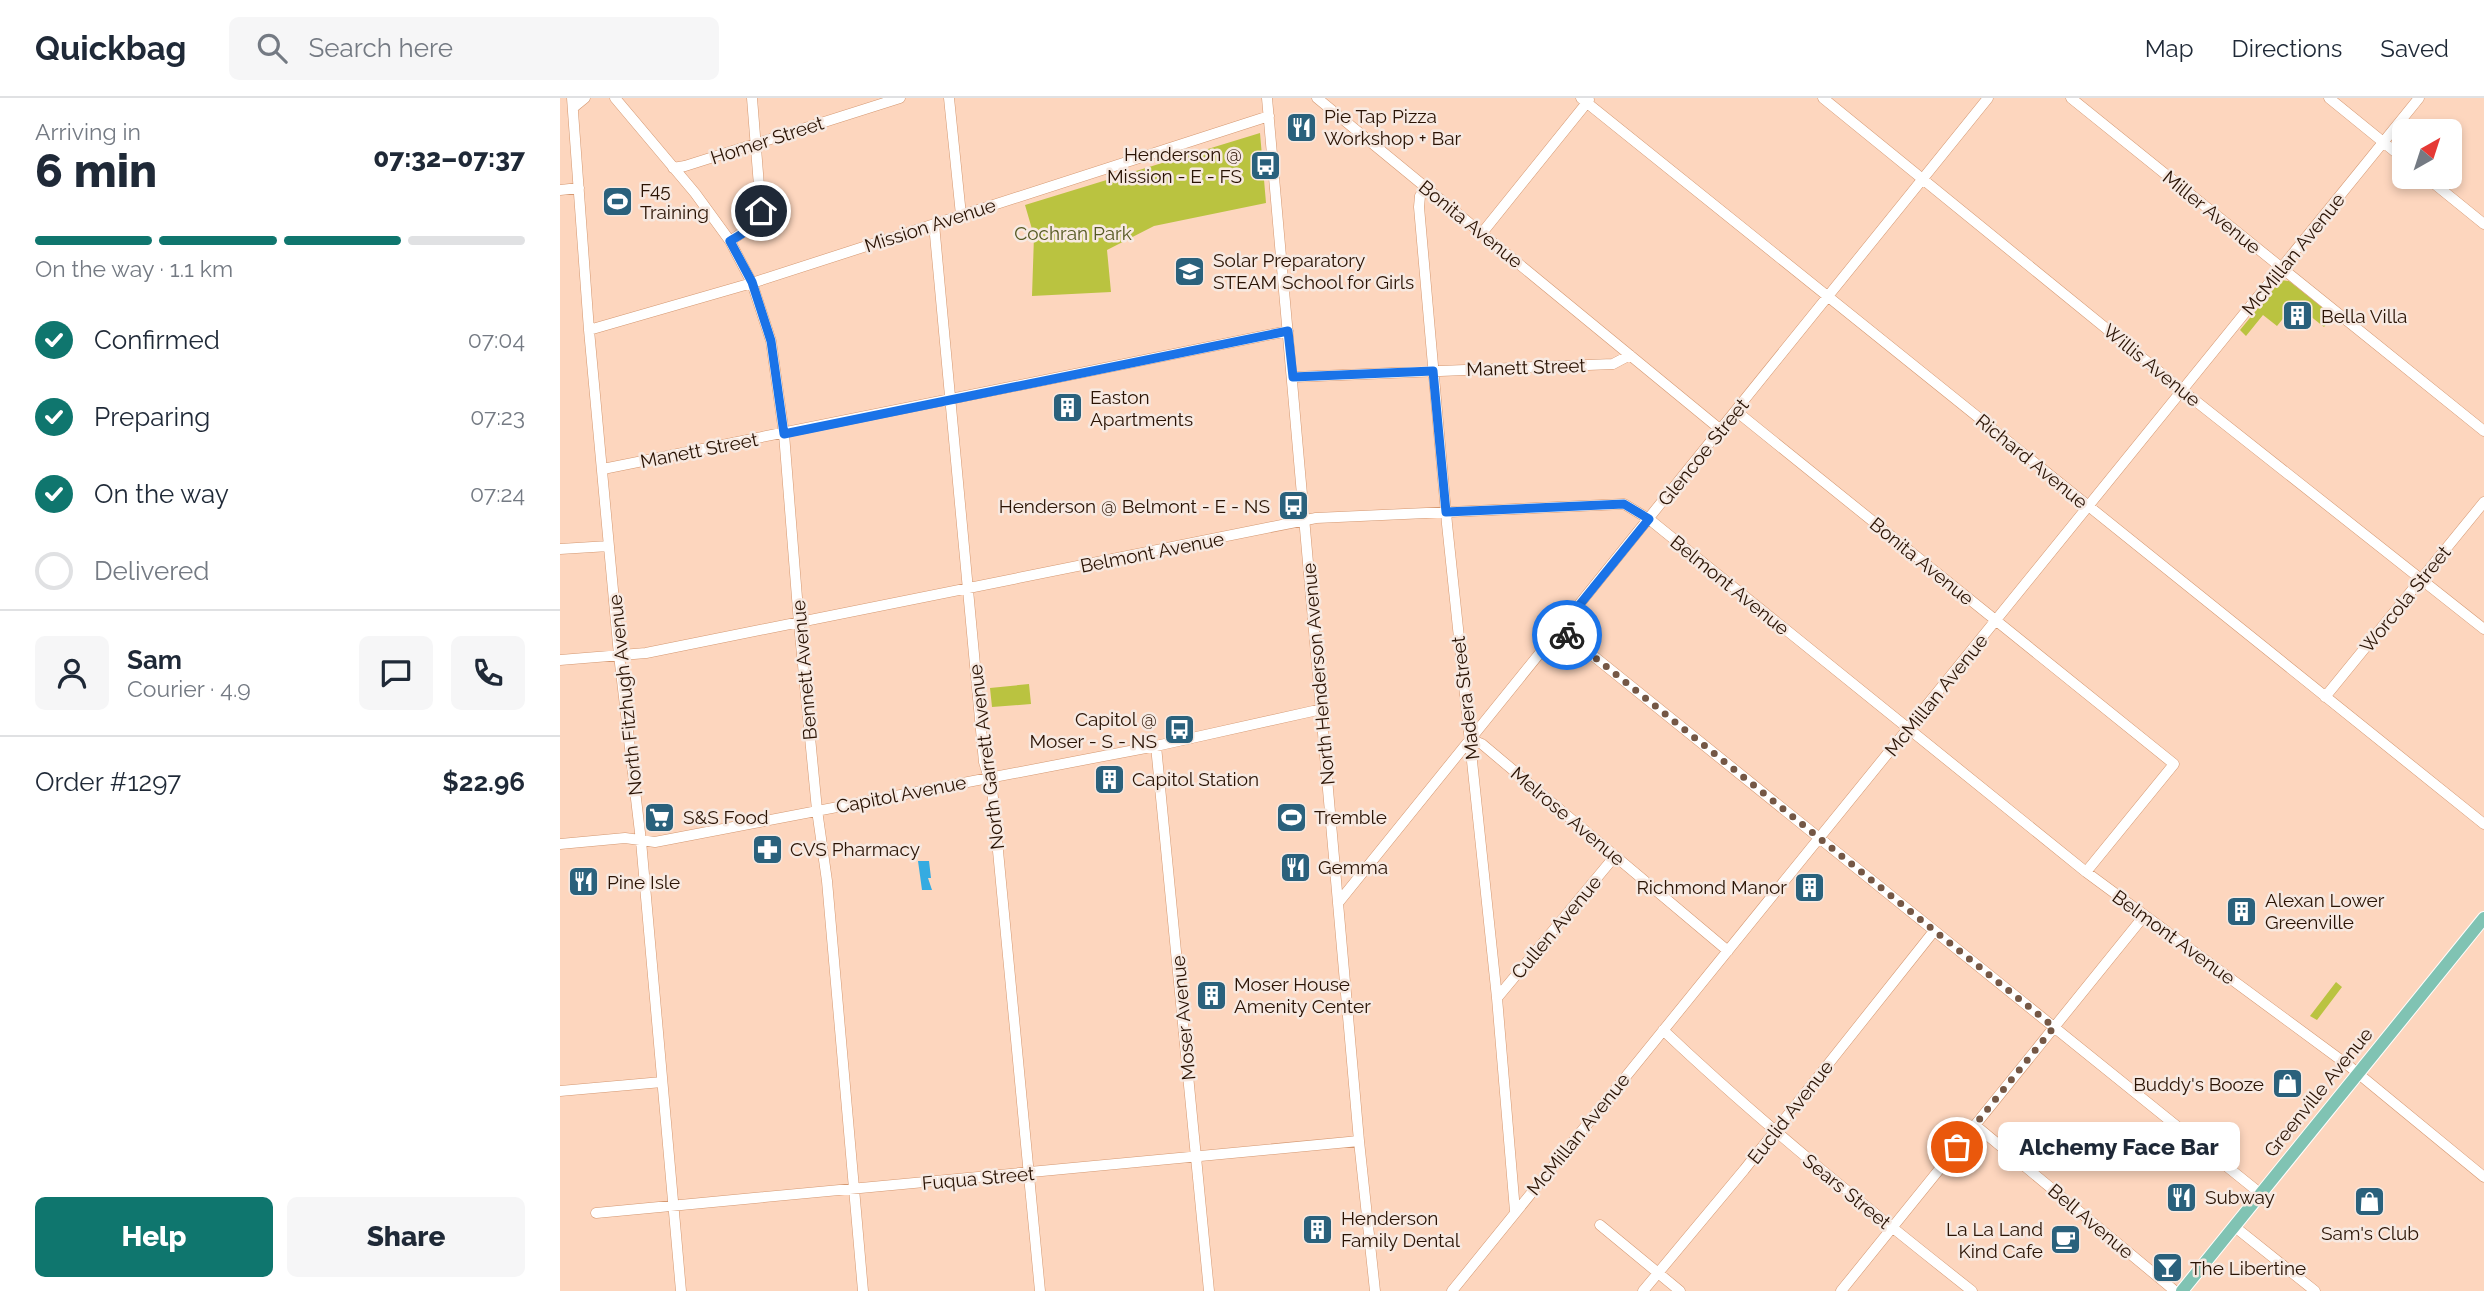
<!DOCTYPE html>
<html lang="en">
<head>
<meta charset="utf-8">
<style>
	body { margin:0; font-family:Raleway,sans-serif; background:#f6f6f7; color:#1f2937; height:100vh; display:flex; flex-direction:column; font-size:26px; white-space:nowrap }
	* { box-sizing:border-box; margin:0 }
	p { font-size:23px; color:#747a83 }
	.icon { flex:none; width:38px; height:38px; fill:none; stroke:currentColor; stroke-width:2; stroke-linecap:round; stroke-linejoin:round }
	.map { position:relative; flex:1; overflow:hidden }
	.panel { display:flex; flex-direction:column; background:#fff; width:560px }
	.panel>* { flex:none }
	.needle { width:46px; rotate:39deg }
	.controls { position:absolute; left:1832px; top:21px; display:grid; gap:14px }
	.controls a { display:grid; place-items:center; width:70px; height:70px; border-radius:10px; background:#fff; box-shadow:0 4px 10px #0003; font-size:35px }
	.pin { position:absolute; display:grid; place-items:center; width:60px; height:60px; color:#fff; margin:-30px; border:4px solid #fff; border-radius:50%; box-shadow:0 2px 7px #0007 }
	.courier { position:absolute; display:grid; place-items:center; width:70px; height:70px; margin:-35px; border:5px solid #1a73e8; border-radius:50%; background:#fff; color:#222; box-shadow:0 2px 9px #0007 }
	.bubble { position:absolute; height:49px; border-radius:10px; background:#fff; box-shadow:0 4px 10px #0003; font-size:23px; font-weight:800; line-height:49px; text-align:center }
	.headline em { font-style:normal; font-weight:800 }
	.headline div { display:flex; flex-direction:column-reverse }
	.headline { display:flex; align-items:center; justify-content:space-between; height:119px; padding:0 35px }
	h1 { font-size:46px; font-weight:800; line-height:52px }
	.bar { display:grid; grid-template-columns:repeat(4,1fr); gap:10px 7px; align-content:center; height:84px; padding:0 35px }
	.bar i { height:9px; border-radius:5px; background:#e0e1e3 }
	.bar .selected { background:#0f766e }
	.bar p { grid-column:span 4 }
	.line { display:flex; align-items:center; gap:18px; padding:0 35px; border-top:2px solid #e0e1e3 }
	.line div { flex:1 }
	.round { display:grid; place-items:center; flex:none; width:74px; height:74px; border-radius:10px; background:#f6f6f7 }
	ol { padding:0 35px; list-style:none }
	li { display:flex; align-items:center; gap:21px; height:77px }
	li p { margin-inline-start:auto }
	li .icon { padding:7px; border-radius:50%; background:#0f766e; color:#fff; stroke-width:4 }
	li:last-child { color:#747a83 }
	li i { width:38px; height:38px; border:4px solid #e0e1e3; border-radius:50% }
	.cta { display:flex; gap:14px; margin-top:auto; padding:14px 35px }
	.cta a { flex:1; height:80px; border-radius:10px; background:#0f766e; color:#fff; font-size:28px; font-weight:800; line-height:80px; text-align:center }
	.cta a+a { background:#f6f6f7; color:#1f2937 }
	header { display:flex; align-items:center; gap:42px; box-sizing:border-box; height:98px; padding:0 35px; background:#fff; border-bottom:2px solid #e0e1e3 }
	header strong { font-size:33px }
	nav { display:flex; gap:38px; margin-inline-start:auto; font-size:24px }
	.search { width:490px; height:63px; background:#f6f6f7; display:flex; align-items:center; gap:18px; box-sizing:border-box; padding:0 24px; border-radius:10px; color:#747a83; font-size:26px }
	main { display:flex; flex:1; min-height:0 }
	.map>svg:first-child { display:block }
</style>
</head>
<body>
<header>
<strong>Quickbag</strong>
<div class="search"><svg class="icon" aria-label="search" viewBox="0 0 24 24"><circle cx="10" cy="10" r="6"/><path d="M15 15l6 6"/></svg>Search here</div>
<nav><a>Map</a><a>Directions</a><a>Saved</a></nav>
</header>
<main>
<section class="panel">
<div class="headline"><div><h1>6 min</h1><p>Arriving in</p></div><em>07:32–07:37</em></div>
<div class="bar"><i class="selected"></i><i class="selected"></i><i class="selected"></i><i></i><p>On the way · 1.1 km</p></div>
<ol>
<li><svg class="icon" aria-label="check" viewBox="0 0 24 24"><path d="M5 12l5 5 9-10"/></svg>Confirmed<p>07:04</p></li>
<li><svg class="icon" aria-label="check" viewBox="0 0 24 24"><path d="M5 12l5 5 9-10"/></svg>Preparing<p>07:23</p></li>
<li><svg class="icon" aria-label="check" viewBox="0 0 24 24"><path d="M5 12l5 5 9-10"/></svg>On the way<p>07:24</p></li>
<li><i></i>Delivered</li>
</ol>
<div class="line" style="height:126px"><a class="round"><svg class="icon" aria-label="person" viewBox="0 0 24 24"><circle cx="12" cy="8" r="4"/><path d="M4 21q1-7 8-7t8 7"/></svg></a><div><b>Sam</b><p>Courier · 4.9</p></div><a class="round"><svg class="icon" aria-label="chat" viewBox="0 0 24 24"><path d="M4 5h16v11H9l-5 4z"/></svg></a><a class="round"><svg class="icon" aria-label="phone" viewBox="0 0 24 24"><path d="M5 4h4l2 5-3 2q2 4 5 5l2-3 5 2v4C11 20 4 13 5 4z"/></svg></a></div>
<div class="line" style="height:91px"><div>Order #1297</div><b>$22.96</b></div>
<div class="cta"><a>Help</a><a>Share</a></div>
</section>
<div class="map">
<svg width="1924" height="1193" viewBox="0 0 1924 1193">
	<rect width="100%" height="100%" fill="#fdd6be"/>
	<path fill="#bac340" d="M700 35 706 105 594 128 547 152 551 194 472 198 474 138 465 107Z
		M1721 182 1729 183 1773 218 1764 229 1735 206 1717 228 1703 217 1686 238 1680 232Z
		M469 586 471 606 432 609 430 590Z
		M1776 884 1782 889 1757 922 1750 918Z"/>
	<path fill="#35abe1" d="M358 763H369L371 780H368L372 792H362Z"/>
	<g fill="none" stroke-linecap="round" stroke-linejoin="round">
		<defs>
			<path id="minor" d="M12 0 29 232 59 557 81 743 121 1193
				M55 0 135 95 170 143 192 185 211 243 224 336 239 525 257 712 267 783 303 1193
				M389 0 401 117
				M707 0 799 1043 815 1193
				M757 0 1161 332
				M1021 0 1924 726
				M1263 0 1623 293 1924 531
				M1511 0 1924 333
				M1769 0 1844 61
				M14 9 25 0
				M113 70 125 68 340 0
				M1866 79 1924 126
				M866 89 860 98 859 109 887 426 937 900 955 1113
				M0 92 19 90
				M374 126 424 664 432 690 480 1193
				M922 135 1029 2
				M170 143 195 126 201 113 192 0
				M29 232 192 185 709 18
				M733 279 1053 266 1070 257
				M1176 313 1614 666 1526 774
				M43 371 728 233
				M0 451 49 448
				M1000 531 1701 1096
				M0 562 86 555 756 420 1064 406 1089 421 1526 774 1789 968 1924 1079
				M1765 599 1924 404
				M910 641 922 646 1168 853
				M596 648 649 1193
				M0 746 65 740 95 744 596 648 762 611
				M778 805 1428 0
				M937 900 1055 758
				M1103 932C1201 1025 1306 1109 1412 1193
				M0 993 102 984
				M1415 1027 1615 1193
				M36 1115 799 1043
				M1040 1127 1120 1193
				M1675 1129 1755 1193
				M892 1193 1859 0
				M1083 1193 1184 1072 1374 833
				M1281 1193 1584 818"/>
			<path id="major" d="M1622 1193 1924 820"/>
		</defs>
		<use href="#minor" stroke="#d49770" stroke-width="11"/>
		<use href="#major" stroke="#fff" stroke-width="14"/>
		<use href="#minor" stroke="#fff" stroke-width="10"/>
		<use href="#major" stroke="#80c3b3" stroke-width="12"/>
	</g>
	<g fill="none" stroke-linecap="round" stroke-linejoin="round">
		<path stroke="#745745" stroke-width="7" stroke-dasharray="0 12.6" d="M1007 537 1494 929 1397 1049"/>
		<path stroke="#1a73e8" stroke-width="9" d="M201 113C198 129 183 135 170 143L192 184 211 243 224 336 728 233 733 279 873 273 886 414 1064 406 1089 421 1000 531 1007 537"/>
	</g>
	<defs>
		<symbol id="restaurant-square" viewBox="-11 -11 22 22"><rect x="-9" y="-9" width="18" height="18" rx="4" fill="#2a617c" stroke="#f7e9e1"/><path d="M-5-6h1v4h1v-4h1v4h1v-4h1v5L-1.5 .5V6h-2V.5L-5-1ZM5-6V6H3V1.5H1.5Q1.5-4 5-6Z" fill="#fff"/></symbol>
		<symbol id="bus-square" viewBox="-11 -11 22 22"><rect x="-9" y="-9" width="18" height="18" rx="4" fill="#2a617c" stroke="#f7e9e1"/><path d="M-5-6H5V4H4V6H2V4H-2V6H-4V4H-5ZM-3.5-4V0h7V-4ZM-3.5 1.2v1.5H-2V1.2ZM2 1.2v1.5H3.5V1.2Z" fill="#fff"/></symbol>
		<symbol id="stadium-square" viewBox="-11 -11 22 22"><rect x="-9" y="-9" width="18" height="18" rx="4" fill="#2a617c" stroke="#f7e9e1"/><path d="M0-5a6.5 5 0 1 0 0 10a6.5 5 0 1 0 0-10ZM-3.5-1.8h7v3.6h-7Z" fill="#fff"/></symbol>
		<symbol id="school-square" viewBox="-11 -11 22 22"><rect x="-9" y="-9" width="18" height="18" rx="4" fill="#2a617c" stroke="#f7e9e1"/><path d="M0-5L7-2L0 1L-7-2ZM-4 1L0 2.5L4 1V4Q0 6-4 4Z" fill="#fff"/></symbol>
		<symbol id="building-square" viewBox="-11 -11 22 22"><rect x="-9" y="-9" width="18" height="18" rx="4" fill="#2a617c" stroke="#f7e9e1"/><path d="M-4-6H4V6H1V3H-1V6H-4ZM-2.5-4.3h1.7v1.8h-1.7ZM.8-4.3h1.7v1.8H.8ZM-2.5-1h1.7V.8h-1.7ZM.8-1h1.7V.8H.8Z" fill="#fff"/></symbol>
		<symbol id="supermarket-square" viewBox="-11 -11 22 22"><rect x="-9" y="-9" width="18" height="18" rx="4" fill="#2a617c" stroke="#f7e9e1"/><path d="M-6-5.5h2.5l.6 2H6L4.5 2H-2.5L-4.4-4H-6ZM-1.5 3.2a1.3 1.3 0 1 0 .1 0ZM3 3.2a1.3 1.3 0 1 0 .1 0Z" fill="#fff"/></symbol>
		<symbol id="pharmacy-square" viewBox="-11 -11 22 22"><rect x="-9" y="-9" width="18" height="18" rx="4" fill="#2a617c" stroke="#f7e9e1"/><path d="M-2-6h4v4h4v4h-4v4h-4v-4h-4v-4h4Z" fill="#fff"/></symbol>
		<symbol id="shop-square" viewBox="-11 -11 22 22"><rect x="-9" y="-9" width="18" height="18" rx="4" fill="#2a617c" stroke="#f7e9e1"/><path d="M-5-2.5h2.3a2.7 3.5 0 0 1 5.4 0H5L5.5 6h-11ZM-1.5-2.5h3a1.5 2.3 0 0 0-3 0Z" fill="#fff"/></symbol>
		<symbol id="cafe-square" viewBox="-11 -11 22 22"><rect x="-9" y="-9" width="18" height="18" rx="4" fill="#2a617c" stroke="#f7e9e1"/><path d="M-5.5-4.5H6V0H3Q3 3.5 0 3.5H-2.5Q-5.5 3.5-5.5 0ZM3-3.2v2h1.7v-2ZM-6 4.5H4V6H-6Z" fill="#fff"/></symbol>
		<symbol id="bar-square" viewBox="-11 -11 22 22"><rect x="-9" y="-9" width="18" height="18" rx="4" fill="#2a617c" stroke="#f7e9e1"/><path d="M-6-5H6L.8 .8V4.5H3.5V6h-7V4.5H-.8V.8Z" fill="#fff"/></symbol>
	</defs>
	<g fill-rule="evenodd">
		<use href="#restaurant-square" x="724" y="12" width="35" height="35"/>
		<use href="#bus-square" x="688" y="50" width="35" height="35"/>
		<use href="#stadium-square" x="40" y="86" width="35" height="35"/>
		<use href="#school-square" x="612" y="156" width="35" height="35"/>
		<use href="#building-square" x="1720" y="200" width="35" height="35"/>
		<use href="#building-square" x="490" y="292" width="35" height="35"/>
		<use href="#bus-square" x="716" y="390" width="35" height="35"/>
		<use href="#bus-square" x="602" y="614" width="35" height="35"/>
		<use href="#building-square" x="532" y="664" width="35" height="35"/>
		<use href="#supermarket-square" x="82" y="702" width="35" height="35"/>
		<use href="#stadium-square" x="714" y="702" width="35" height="35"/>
		<use href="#pharmacy-square" x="190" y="734" width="35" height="35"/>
		<use href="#restaurant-square" x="718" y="752" width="35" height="35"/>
		<use href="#restaurant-square" x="6" y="766" width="35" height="35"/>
		<use href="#building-square" x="1232" y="772" width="35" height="35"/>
		<use href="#building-square" x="1664" y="796" width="35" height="35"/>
		<use href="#building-square" x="634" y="880" width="35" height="35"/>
		<use href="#shop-square" x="1710" y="968" width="35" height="35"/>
		<use href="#restaurant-square" x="1604" y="1082" width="35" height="35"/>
		<use href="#shop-square" x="1792" y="1086" width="35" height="35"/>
		<use href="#building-square" x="740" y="1114" width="35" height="35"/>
		<use href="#cafe-square" x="1488" y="1124" width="35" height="35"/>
		<use href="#bar-square" x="1590" y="1152" width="35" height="35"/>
	</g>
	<g text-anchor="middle" stroke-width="5" stroke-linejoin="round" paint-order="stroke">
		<g font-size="19" fill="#2a1304" stroke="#f7e9e1" text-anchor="start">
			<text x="764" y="25">Pie Tap Pizza<tspan x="764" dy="22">Workshop + Bar</tspan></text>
			<text x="682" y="63" text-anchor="end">Henderson @<tspan x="682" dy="22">Mission - E - FS</tspan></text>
			<text x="80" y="99">F45<tspan x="80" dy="22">Training</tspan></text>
			<text x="653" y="169">Solar Preparatory<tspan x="653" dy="22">STEAM School for Girls</tspan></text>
			<text x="1761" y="225">Bella Villa</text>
			<text x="530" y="306">Easton<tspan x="530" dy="22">Apartments</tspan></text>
			<text x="710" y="415" text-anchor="end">Henderson @ Belmont - E - NS</text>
			<text x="597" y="628" text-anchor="end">Capitol @<tspan x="597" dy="22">Moser - S - NS</tspan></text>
			<text x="572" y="688">Capitol Station</text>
			<text x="123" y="726">S&amp;S Food</text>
			<text x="754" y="726">Tremble</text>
			<text x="230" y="758">CVS Pharmacy</text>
			<text x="758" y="776">Gemma</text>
			<text x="47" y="791">Pine Isle</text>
			<text x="1227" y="796" text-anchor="end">Richmond Manor</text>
			<text x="1705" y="809">Alexan Lower<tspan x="1705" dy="22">Greenville</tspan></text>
			<text x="674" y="893">Moser House<tspan x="674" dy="22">Amenity Center</tspan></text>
			<text x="1704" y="993" text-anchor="end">Buddy's Booze</text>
			<text x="1645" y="1106">Subway</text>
			<text x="781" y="1127">Henderson<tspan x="781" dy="22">Family Dental</tspan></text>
			<text x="1483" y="1138" text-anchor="end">La La Land<tspan x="1483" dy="22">Kind Cafe</tspan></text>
			<text x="1810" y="1142" text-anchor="middle">Sam's Club</text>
			<text x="1630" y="1177">The Libertine</text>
		</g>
		<g font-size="19" fill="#2a1304" stroke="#f7e9e1">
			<text transform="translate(207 42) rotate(-18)" y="7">Homer Street</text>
			<text transform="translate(1652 114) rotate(39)" y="7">Miller Avenue</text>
			<text transform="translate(911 126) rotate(39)" y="7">Bonita Avenue</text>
			<text transform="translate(370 127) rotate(-18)" y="7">Mission Avenue</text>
			<text transform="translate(1733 156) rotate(-51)" y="7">McMillan Avenue</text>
			<text transform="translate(1592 267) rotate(39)" y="7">Willis Avenue</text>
			<text transform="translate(966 269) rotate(-2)" y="7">Manett Street</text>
			<text transform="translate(139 352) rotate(-11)" y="7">Manett Street</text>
			<text transform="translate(1143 354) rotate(-51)" y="7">Glencoe Street</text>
			<text transform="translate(1472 363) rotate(39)" y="7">Richard Avenue</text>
			<text transform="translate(592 454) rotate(-11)" y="7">Belmont Avenue</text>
			<text transform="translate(1362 463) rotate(39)" y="7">Bonita Avenue</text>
			<text transform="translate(1170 487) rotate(39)" y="7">Belmont Avenue</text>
			<text transform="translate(1845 501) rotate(-51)" y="7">Worcola Street</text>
			<text transform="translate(244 572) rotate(-95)" y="7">Bennett Avenue</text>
			<text transform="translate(758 576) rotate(-95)" y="7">North Henderson Avenue</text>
			<text transform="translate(65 597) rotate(-96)" y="7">North Fitzhugh Avenue</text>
			<text transform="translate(1376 597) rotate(-51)" y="7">McMillan Avenue</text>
			<text transform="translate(905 600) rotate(-97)" y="7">Madera Street</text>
			<text transform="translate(426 659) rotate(-97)" y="7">North Garrett Avenue</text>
			<text transform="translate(341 696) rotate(-11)" y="7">Capitol Avenue</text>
			<text transform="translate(1008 718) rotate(40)" y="7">Melrose Avenue</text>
			<text transform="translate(996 829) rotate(-50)" y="7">Cullen Avenue</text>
			<text transform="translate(1614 839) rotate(36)" y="7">Belmont Avenue</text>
			<text transform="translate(623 920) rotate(-95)" y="7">Moser Avenue</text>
			<text transform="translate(1758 994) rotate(-51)" y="7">Greenville Avenue</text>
			<text transform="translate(1230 1014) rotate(-52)" y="7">Euclid Avenue</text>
			<text transform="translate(1018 1036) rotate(-51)" y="7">McMillan Avenue</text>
			<text transform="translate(418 1080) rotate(-5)" y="7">Fuqua Street</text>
			<text transform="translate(1287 1093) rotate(39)" y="7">Sears Street</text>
			<text transform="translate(1531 1123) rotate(40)" y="7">Bell Avenue</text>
		</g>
		<g font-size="19" fill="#555923" stroke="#f7e9e1">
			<text x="513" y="142">Cochran Park</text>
		</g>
	</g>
</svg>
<div class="controls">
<a><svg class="needle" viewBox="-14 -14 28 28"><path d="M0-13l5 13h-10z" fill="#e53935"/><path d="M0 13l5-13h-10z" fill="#747a83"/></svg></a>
</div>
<div class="pin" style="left:1397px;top:1049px;background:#ea580c"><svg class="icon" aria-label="bag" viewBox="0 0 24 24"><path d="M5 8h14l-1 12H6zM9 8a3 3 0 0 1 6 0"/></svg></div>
<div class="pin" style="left:201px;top:113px;background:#1f2937"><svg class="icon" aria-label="home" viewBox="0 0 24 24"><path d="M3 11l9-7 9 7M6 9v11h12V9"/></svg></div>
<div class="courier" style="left:1007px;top:537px"><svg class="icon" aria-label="bike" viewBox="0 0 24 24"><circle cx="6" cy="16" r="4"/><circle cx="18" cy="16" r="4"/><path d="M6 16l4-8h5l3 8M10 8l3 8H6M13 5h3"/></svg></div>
<div class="bubble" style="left:1438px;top:1024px;width:242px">Alchemy Face Bar</div>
</div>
</main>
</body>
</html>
